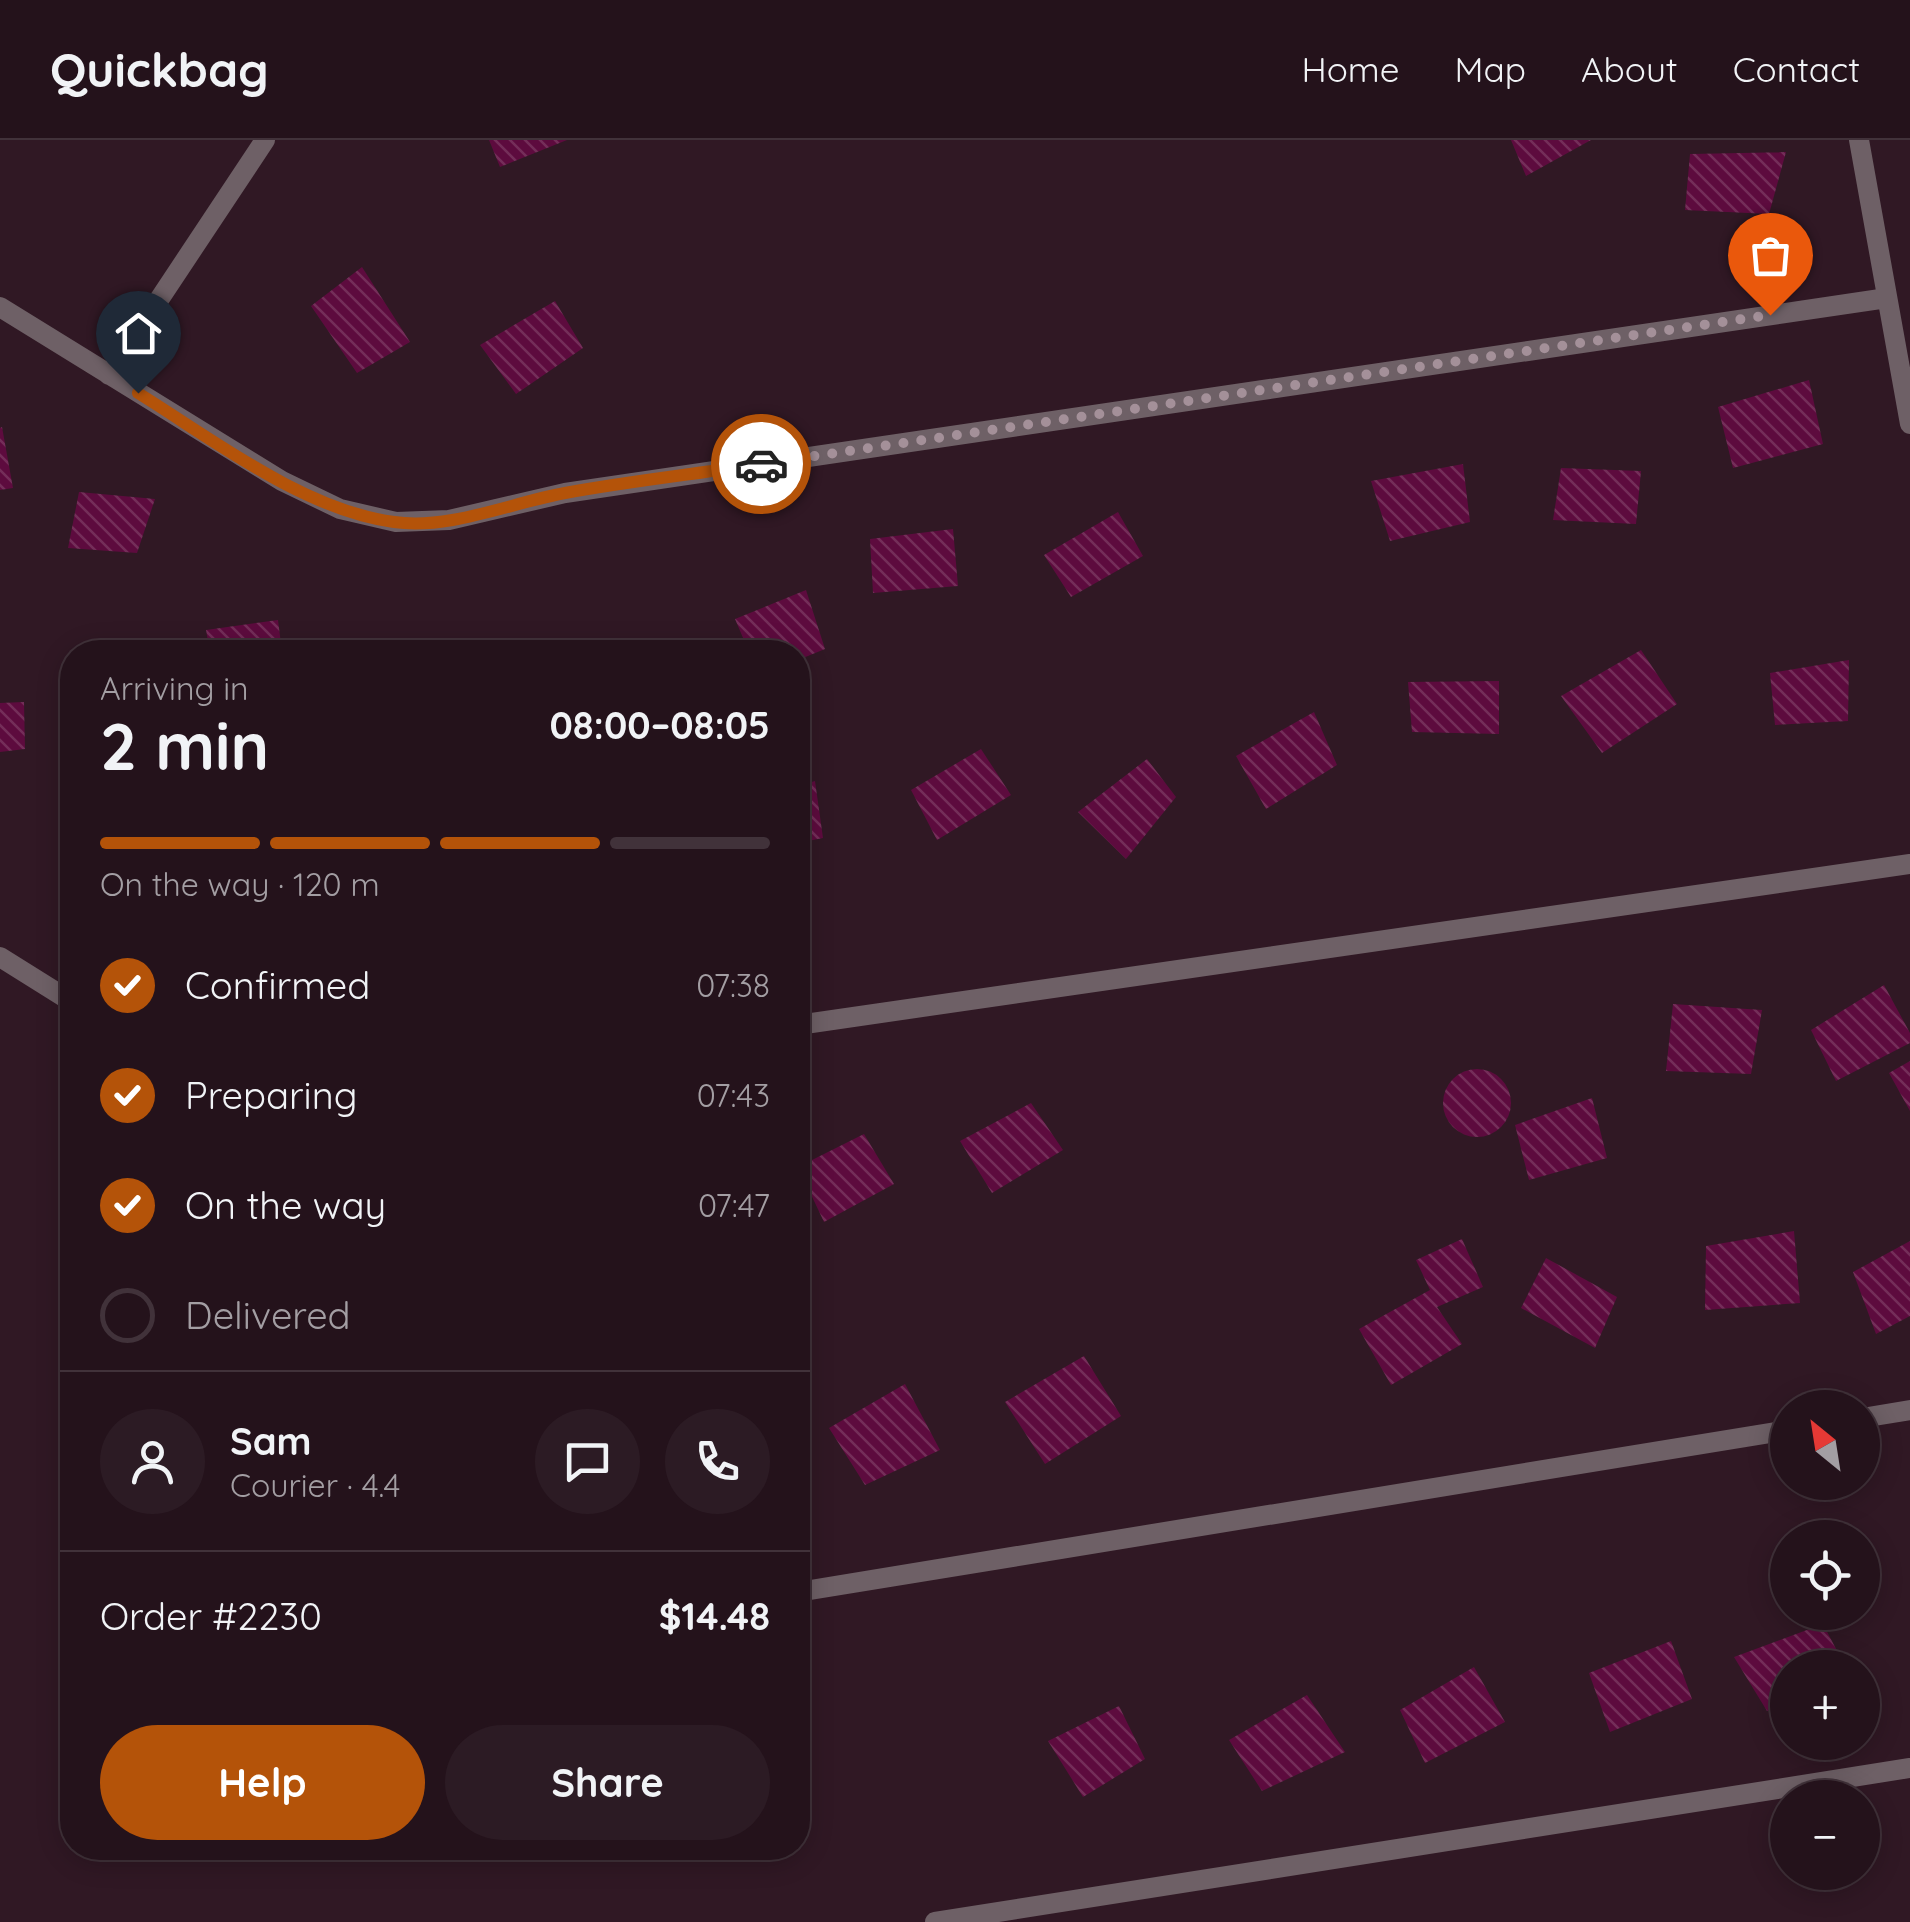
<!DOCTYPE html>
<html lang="en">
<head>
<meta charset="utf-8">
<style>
	body { margin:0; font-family:Quicksand,sans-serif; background:#2c1b24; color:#f1f3f6; height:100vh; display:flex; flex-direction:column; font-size:38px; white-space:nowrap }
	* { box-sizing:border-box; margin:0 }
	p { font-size:32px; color:#a39ea3 }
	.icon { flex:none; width:55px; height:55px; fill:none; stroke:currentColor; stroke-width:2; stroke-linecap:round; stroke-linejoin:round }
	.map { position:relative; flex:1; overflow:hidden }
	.drawer { position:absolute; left:60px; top:500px; width:750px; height:1220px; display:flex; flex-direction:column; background:#24121b; border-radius:40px; box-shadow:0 5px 25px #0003,0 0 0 2px #41323a }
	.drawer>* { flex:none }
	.needle { width:65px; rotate:330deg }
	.buttons { position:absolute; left:1770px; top:1250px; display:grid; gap:20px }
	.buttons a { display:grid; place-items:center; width:110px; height:110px; border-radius:50%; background:#24121b; box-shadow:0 5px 25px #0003,0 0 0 2px #41323a; font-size:50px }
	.pin { position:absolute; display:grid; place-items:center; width:85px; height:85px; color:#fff; margin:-102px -42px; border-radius:50% 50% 50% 0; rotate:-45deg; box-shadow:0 0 10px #0007 }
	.pin .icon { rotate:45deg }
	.courier { position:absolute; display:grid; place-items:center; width:100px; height:100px; margin:-50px; border:8px solid #b45309; border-radius:50%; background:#fff; color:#222; box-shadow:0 2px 12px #0007 }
	.headline em { font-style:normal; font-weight:800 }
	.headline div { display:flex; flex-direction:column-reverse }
	.headline { display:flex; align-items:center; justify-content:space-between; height:170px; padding:0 40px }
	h1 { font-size:65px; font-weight:800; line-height:75px }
	.bar { display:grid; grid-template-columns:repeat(4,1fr); gap:15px 10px; align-content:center; height:120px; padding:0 40px }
	.bar i { height:12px; border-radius:8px; background:#41323a }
	.bar .selected { background:#b45309 }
	.bar p { grid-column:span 4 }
	.line { display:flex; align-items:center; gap:25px; padding:0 40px; border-top:2px solid #41323a }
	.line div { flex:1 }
	.round { display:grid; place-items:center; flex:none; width:105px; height:105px; border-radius:52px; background:#2c1b24 }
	ol { padding:0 40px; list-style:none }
	li { display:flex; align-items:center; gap:30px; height:110px }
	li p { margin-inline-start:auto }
	li .icon { padding:10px; border-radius:50%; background:#b45309; color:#fff; stroke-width:4 }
	li:last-child { color:#a39ea3 }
	li i { width:55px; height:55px; border:5px solid #41323a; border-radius:50% }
	.button { display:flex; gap:20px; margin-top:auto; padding:20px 40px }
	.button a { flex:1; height:115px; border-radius:60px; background:#b45309; color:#fff; font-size:40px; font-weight:800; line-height:115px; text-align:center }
	.button a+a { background:#2c1b24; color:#f1f3f6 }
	header { display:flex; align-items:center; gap:60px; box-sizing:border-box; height:140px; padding:0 50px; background:#24121b; border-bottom:2px solid #41323a }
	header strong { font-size:48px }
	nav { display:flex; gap:55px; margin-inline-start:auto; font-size:35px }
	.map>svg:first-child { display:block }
</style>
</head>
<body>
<header>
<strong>Quickbag</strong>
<nav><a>Home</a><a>Map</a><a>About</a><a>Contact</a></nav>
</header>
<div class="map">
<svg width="1910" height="1782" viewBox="0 0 1910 1782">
	<defs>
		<pattern id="building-back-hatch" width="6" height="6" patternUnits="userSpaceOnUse" patternTransform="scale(2.5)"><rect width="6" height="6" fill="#5d0b3e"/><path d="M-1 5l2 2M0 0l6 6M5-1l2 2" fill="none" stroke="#742e59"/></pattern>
	</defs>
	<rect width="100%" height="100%" fill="#301824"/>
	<path fill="url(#building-back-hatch)" d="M489 0H567L500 27Z
		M1511 0H1591L1526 36Z
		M1786 12 1769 74 1685 70 1690 14Z
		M362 127 410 202 357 233 311 166Z
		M555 161 583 208 516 254 480 205Z
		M1809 240 1823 304 1733 328 1718 267Z
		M2 287 13 348 0 350V288Z
		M1463 324 1470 382 1390 401 1371 341Z
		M1561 328 1641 331 1636 384 1553 380Z
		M79 352 155 359 137 413 68 408Z
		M1118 372 1143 416 1071 457 1044 415Z
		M953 389 958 446 873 453 870 399Z
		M806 450 825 509 798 520V512H749L735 479Z
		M278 480 282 512H210L206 490Z
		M622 499 631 512H595Z
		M1641 510 1677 564 1602 613 1561 556Z
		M1849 520 1848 581 1775 585 1770 533Z
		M1499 541V594L1412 592 1408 542Z
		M24 562 25 609 0 612V563Z
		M1314 572 1337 625 1266 669 1236 616Z
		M981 609 1011 655 937 700 911 650Z
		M1147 619 1176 657 1126 719 1078 672Z
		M815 641 823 698 798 703V646Z
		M1884 845 1910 893V903L1836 941 1811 890Z
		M1673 864 1762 870 1751 934 1666 931Z
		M1910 921V971L1889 933Z
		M1443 963a34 34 0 1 1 68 0a34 34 0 1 1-68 0Z
		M1592 958 1607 1018 1529 1040 1515 985Z
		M1031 963 1063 1010 992 1053 960 1001Z
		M864 994 894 1044 824 1082 798 1027Z
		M1794 1091 1800 1163 1705 1170 1706 1106Z
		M1462 1099 1483 1147 1437 1167 1462 1204 1391 1245 1359 1189 1430 1150 1416 1120Z
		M1910 1101V1176L1876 1194 1853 1132Z
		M1546 1118 1617 1157 1595 1208 1521 1168Z
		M1084 1216 1121 1276 1045 1324 1005 1262Z
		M905 1244 940 1310 865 1345 829 1288Z
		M1823 1484 1846 1528H1788V1562L1767 1571 1734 1517Z
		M1671 1501 1692 1559 1610 1592 1589 1533Z
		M1474 1527 1505 1582 1425 1623 1400 1570Z
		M1307 1555 1345 1612 1262 1651 1229 1600Z
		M1119 1566 1145 1619 1083 1657 1048 1601Z"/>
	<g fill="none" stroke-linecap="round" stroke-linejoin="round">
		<path stroke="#6e6066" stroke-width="20" d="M1859 0 1910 284
			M0 167 282 341 340 369 396 382 449 380 565 353 1887 158
			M109 235 265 0
			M0 817 72 862
			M798 885 1910 724
			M1862 1278 1910 1270
			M798 1452 1788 1290
			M935 1782 1910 1628"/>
	</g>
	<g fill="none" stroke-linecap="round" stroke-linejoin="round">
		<path stroke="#a49099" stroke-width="10" stroke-dasharray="0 18" d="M761 324 1770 175"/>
		<path stroke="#b45309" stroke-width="12" d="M138 253C214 300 304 370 394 382 450 390 510 363 565 353 630 341 696 334 761 324"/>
	</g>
</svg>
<div class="buttons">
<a><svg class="needle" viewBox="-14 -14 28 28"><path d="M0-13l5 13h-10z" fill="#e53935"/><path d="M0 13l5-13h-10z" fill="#a39ea3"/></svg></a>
<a><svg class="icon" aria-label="locate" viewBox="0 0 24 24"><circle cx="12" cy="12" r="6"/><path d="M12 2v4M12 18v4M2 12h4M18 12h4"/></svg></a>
<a>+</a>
<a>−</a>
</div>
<div class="pin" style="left:1770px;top:175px;background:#ea580c"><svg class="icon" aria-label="bag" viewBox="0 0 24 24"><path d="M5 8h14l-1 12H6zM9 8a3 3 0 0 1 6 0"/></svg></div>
<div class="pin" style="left:138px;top:253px;background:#1f2937"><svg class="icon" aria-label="home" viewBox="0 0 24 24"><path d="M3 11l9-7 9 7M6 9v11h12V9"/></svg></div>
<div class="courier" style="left:761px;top:324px"><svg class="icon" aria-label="car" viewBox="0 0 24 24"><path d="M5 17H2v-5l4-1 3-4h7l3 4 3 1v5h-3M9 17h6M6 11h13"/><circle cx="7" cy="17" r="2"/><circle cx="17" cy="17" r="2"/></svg></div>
<section class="drawer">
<div class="headline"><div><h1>2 min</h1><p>Arriving in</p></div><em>08:00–08:05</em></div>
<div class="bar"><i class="selected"></i><i class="selected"></i><i class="selected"></i><i></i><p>On the way · 120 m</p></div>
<ol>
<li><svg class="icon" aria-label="check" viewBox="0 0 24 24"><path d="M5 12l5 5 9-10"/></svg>Confirmed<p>07:38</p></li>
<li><svg class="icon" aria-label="check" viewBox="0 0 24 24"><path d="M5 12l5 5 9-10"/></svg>Preparing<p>07:43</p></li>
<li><svg class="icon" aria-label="check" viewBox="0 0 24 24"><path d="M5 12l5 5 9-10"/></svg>On the way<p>07:47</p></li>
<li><i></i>Delivered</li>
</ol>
<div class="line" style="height:180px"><a class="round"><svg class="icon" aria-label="person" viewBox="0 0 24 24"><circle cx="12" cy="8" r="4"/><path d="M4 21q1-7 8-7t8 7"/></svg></a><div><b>Sam</b><p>Courier · 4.4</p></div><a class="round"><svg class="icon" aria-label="chat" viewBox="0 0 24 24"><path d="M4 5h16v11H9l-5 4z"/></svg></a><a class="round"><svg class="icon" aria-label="phone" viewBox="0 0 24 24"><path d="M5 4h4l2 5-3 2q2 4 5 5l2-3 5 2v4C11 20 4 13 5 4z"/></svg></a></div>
<div class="line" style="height:130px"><div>Order #2230</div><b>$14.48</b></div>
<div class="button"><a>Help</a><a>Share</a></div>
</section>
</div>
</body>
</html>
